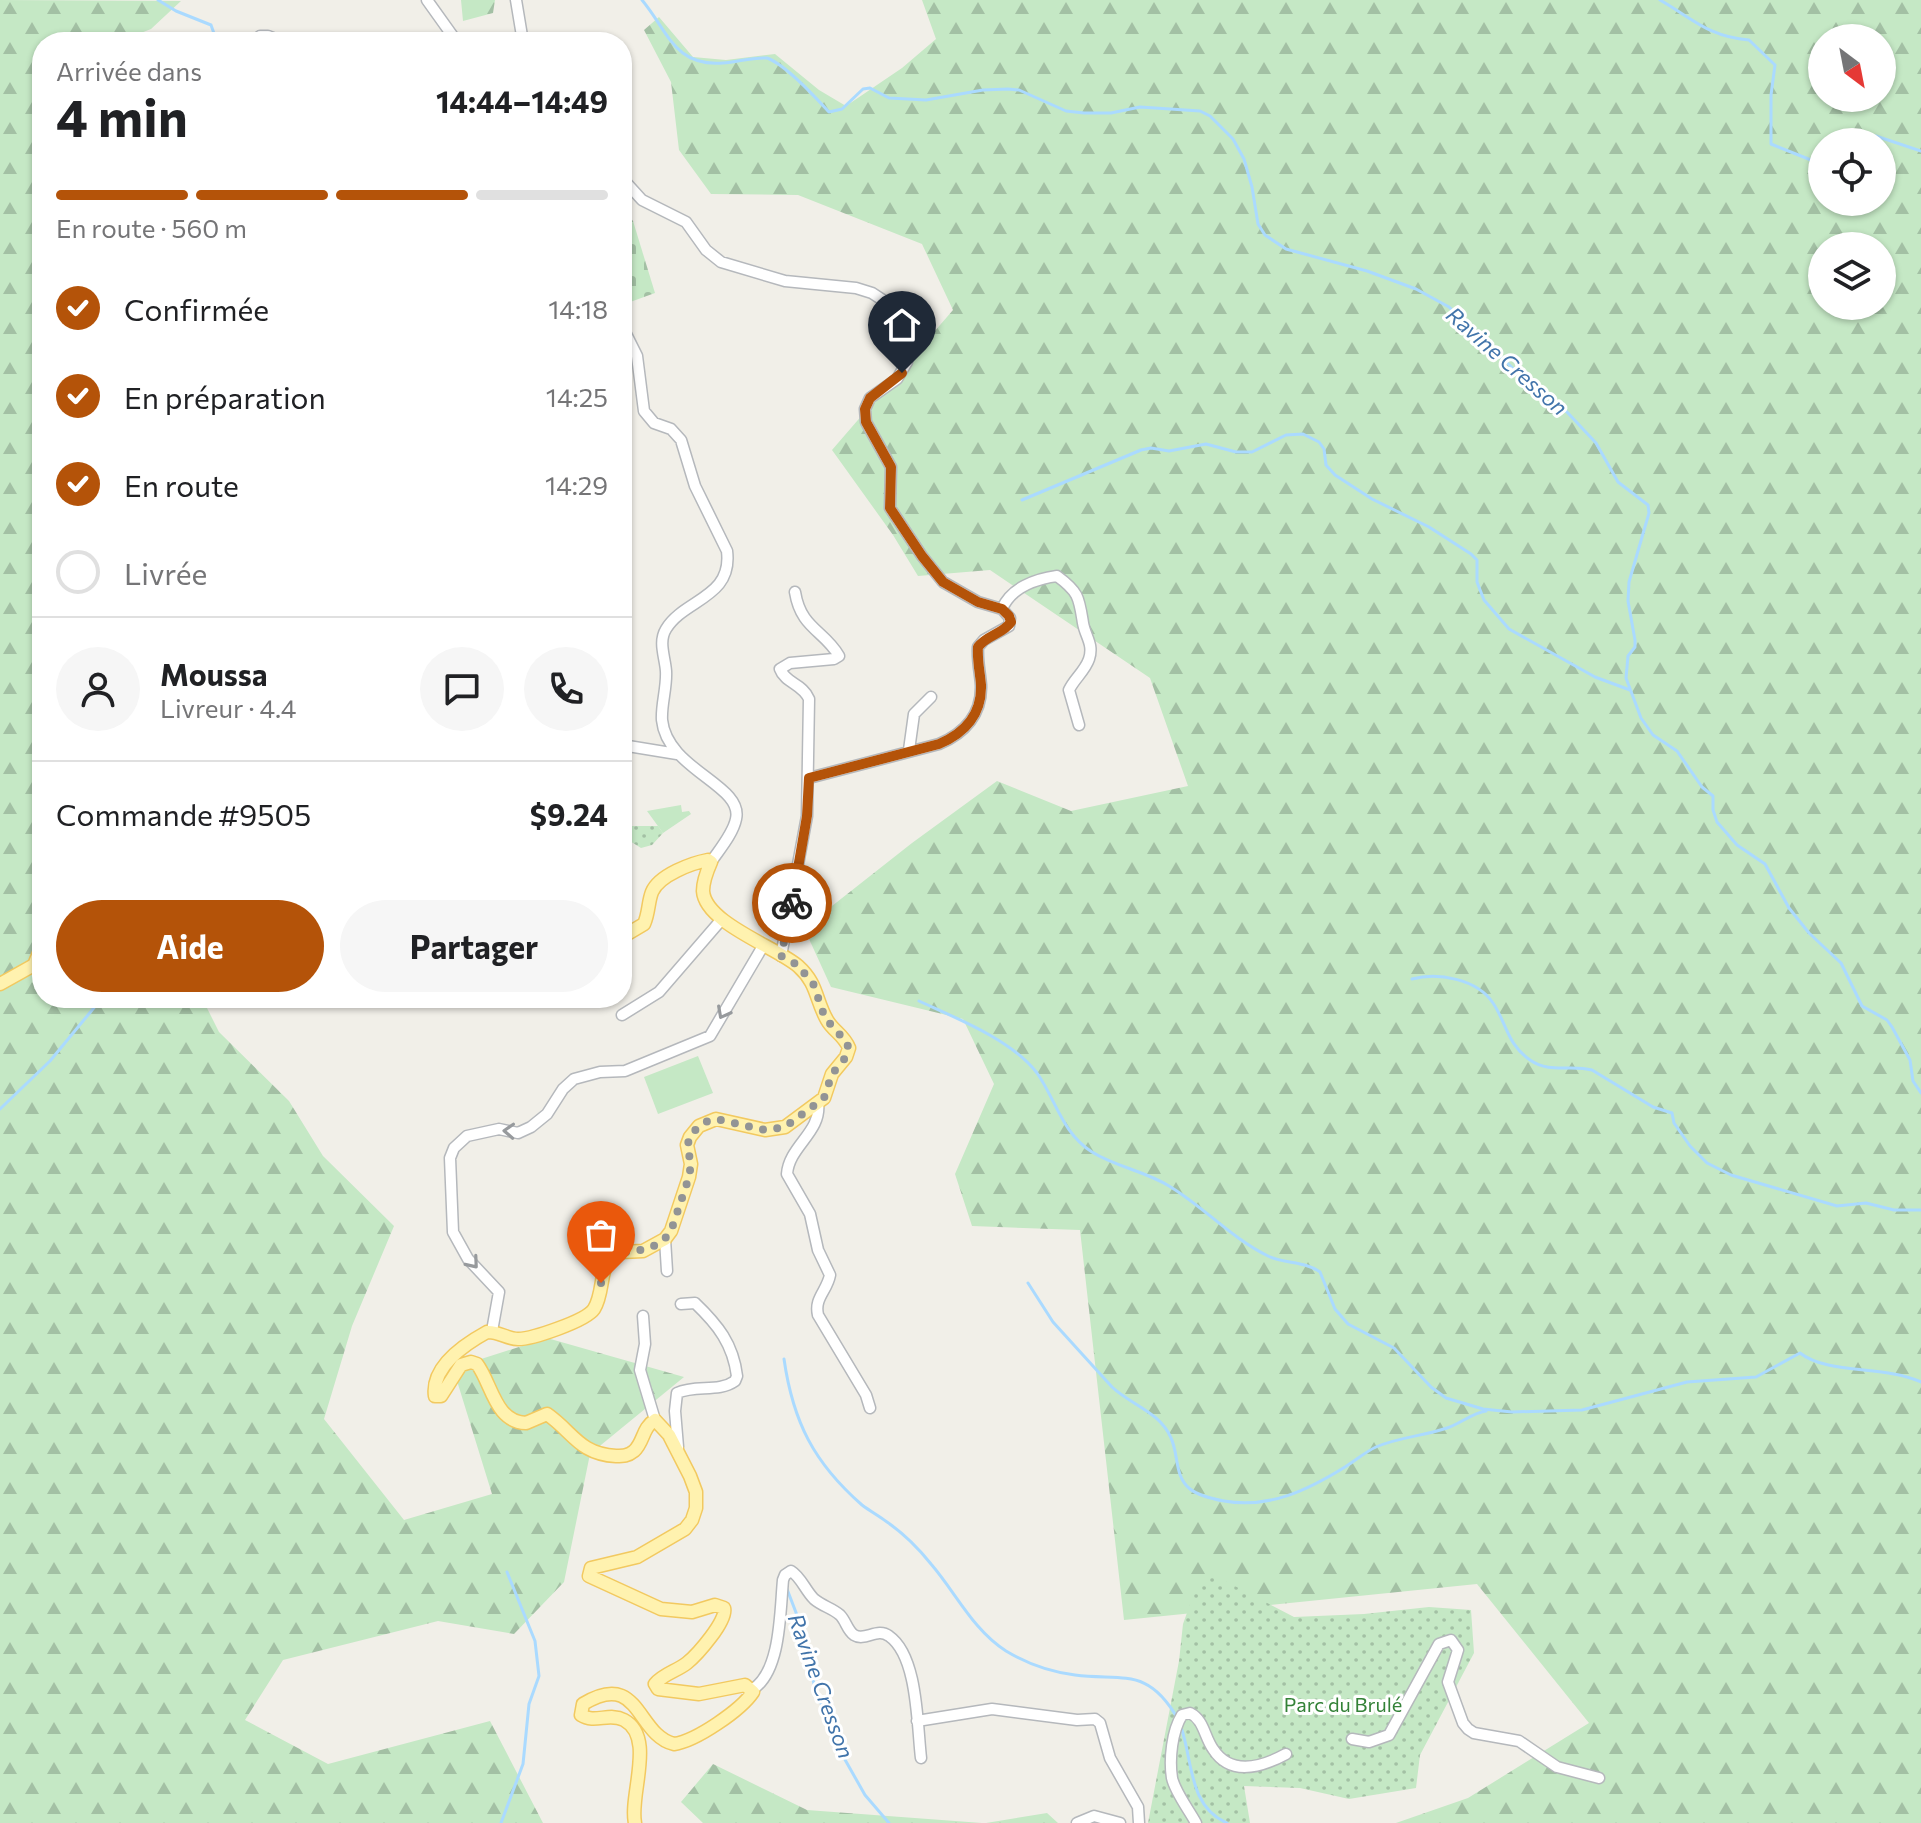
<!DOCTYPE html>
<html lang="fr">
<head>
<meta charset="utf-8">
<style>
	body { margin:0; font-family:Commissioner,sans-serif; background:#f6f6f6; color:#202124; height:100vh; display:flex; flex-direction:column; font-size:30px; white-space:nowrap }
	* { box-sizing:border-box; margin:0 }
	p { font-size:26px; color:#757577 }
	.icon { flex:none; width:44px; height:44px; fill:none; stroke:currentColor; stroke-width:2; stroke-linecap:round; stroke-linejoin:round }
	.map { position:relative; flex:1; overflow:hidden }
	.panel { position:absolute; left:32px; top:32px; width:600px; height:976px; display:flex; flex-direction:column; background:#fff; border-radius:32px; box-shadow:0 2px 6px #0004 }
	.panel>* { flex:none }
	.needle { width:52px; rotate:148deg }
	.tools { position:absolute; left:1808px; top:24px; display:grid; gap:16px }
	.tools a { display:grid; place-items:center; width:88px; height:88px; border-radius:50%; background:#fff; box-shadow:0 2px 6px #0004; font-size:40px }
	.pin { position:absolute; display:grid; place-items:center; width:68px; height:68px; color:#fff; margin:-82px -34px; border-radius:50% 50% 50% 0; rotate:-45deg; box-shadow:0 0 8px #0007 }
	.pin .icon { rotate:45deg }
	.courier { position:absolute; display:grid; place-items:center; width:80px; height:80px; margin:-40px; border:6px solid #b45309; border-radius:50%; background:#fff; color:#222; box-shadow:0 2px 10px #0007 }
	.head em { font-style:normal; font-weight:700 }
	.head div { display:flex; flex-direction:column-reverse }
	.head { display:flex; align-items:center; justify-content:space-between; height:136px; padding:0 24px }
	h1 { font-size:52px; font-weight:700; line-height:60px }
	.bar { display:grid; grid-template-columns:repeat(4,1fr); gap:12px 8px; align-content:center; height:96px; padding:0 24px }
	.bar i { height:10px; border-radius:6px; background:#e0e0e0 }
	.bar .selected { background:#b45309 }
	.bar p { grid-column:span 4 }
	.line { display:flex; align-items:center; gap:20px; padding:0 24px; border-top:2px solid #e0e0e0 }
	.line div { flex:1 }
	.round { display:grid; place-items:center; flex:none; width:84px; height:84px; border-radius:42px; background:#f6f6f6 }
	ol { padding:0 24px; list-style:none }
	li { display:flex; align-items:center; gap:24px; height:88px }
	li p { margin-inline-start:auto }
	li .icon { padding:8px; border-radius:50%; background:#b45309; color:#fff; stroke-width:4 }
	li:last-child { color:#757577 }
	li i { width:44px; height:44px; border:4px solid #e0e0e0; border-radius:50% }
	.cta { display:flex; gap:16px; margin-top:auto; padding:16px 24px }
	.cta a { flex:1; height:92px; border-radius:48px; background:#b45309; color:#fff; font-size:32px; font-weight:700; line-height:92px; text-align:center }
	.cta a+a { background:#f6f6f6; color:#202124 }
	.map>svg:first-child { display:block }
</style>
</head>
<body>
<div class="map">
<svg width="1921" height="1823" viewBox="0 0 1921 1823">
	<defs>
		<pattern id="forest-firs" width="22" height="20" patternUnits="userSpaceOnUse" patternTransform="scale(2)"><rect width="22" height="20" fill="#c5e8c5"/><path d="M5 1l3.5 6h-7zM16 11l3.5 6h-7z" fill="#a3c0a4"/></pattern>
		<pattern id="cemetery-stones" width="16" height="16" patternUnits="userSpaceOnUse" patternTransform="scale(2)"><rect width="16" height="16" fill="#c5e8c5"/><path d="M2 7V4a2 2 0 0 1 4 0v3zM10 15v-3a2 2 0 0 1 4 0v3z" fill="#a3c0a4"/></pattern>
		<pattern id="park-dots" width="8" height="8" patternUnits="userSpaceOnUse" patternTransform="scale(2)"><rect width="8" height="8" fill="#c5e8c5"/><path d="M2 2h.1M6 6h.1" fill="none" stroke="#a3c0a4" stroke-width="1.8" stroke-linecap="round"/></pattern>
	</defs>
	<rect width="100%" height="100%" fill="#f1efe8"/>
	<path fill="#c5e8c5" d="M681 805 682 812 689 811 691 814 663 833 647 811Z
		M698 1056 713 1093 658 1114 644 1077Z"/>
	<path fill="url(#forest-firs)" fill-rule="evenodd" d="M0 0 181 1 151 29 118 42H42V998H202L219 1032 289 1101 323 1156 394 1226 352 1326 324 1419 404 1520 492 1494 453 1368 547 1338 684 1377 590 1454 564 1582 514 1634 438 1621 283 1660 245 1720 328 1764 490 1721 543 1823H0Z
		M461 0H495L493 13 463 21Z
		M922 0H1921V1823H1396L1468 1798 1589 1723 1477 1584 1124 1620 1080 1230 972 1226 955 1174 994 1084 963 1019 831 987 804 928 912 843 997 781 1071 811 1188 786 1150 678 990 570 918 576 893 535 832 450 953 310 922 244 798 195 711 194 679 150 671 82 644 30 659 17 693 57 726 60 775 54 819 90 846 106 902 68 936 39ZM1822 38H1882V98H1822ZM1822 142H1882V202H1822ZM1822 246H1882V306H1822Z
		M713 1764 807 1810 982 1823H703L681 1802Z
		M1047 1813 1058 1823H986Z"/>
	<path fill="url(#cemetery-stones)" d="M622 206 633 221 655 293 622 305Z"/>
	<path fill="url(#park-dots)" d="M631 826H658L663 833 652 845 641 848 625 838 627 829Z
		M1212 1574 1294 1617 1364 1614 1429 1607 1471 1610 1474 1653 1420 1755 1416 1788 1349 1799 1300 1788 1244 1786 1250 1823H1148L1179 1661 1183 1624 1193 1596Z"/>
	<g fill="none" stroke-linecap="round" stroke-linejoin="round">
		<path stroke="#aadaff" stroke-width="3" d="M158 0 176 11 211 25 217 42
			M642 0C668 31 674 67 723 63 738 62 752 57 767 58 786 65 815 97 829 112L842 109 863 89 870 88 889 98 926 100 983 90 1008 89 1019 90 1066 111 1084 113H1111L1140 107 1200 111 1210 116 1233 139 1244 159 1252 187 1258 224 1265 235 1286 249 1367 271 1416 289 1449 307 1526 381 1567 412 1596 443 1618 482 1648 505 1649 513 1629 582 1628 601 1635 640V647L1628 656 1626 678 1641 718 1653 735 1677 751 1702 787 1713 796V810L1717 822 1737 845 1765 864 1789 908 1809 933 1841 963 1862 1006 1887 1020 1892 1027 1910 1060 1913 1081 1921 1093
			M1660 0C1693 19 1709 37 1749 40L1775 65 1771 95V144L1816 162 1822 160
			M1862 142 1876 136 1921 151
			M1022 500 1141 450 1151 448 1169 451 1206 444 1236 452H1252L1286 435 1303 434 1319 442 1324 449 1326 465 1335 475 1372 499 1429 527 1471 554 1477 560V582L1484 600 1509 629 1595 677 1630 690
			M1412 979C1438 972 1477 979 1493 1003 1507 1024 1507 1044 1530 1060 1550 1074 1571 1064 1592 1070L1653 1107 1672 1113 1674 1123 1690 1146 1707 1163 1731 1175 1837 1206 1866 1203 1894 1210H1921
			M919 1001C956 1018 1012 1040 1037 1073 1056 1100 1062 1133 1092 1152 1116 1167 1145 1171 1169 1186 1204 1207 1231 1238 1268 1256 1284 1264 1305 1261 1320 1272L1335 1309 1348 1324 1394 1348 1431 1387 1446 1398 1483 1409 1512 1412 1582 1410 1687 1382 1756 1377 1800 1353C1828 1375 1885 1365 1921 1382
			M0 1109 50 1061 102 998
			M1028 1283 1053 1322 1112 1387C1131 1405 1160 1412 1171 1438 1179 1455 1174 1476 1190 1489 1199 1496 1213 1499 1224 1501 1269 1509 1308 1490 1345 1467 1355 1461 1365 1452 1376 1447 1399 1437 1424 1436 1447 1428 1460 1424 1472 1413 1486 1411
			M784 1359C793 1422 814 1463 862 1505 870 1511 879 1516 887 1522 903 1533 919 1549 931 1564 956 1593 973 1630 1006 1651 1026 1663 1052 1672 1075 1675 1125 1681 1148 1667 1178 1719
			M787 1589 800 1623 814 1684 835 1742 865 1795 889 1823
			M1181 1727C1193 1761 1188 1806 1227 1823
			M501 1823 523 1764 529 1704 539 1676 535 1641 507 1572"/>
		<defs>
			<path id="minor" d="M427 0 457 42
				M516 0 523 42
				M254 42 260 36H268L283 42
				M348 42H364
				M622 178 642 200 686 222 706 250 721 262 785 281 856 288 872 293 898 310 910 330 907 362 897 379 870 398 865 409 866 422 891 467 890 508 922 556 943 582 978 602 1002 609 1010 618 1009 626 984 640 978 647C977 660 980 672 981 685 982 714 965 733 939 744L809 778
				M622 326 637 356 644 411 654 423 671 429 681 440 695 486 727 551C733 598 684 599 666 629 658 642 665 657 666 671 667 688 661 704 662 720 667 770 744 785 736 819 733 834 719 850 711 862
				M1002 609C1011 588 1035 579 1057 576 1079 592 1079 598 1083 623 1085 636 1094 644 1089 659 1085 671 1074 679 1069 690L1079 725
				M622 745 677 754
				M909 750 914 714 931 697
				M781 956 807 816 809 699C803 684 785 683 780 669L790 663 834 659 839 656C824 630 801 629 795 592
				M622 1015 659 992 722 919
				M818 1103C822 1132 789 1146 787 1174L810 1214 818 1250 830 1275C827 1291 814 1298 818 1315L866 1395 870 1408
				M665 1239 667 1271
				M643 1316 645 1344 640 1370 655 1420
				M492 1331 499 1292 468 1259 453 1232 450 1158 454 1148 467 1136 499 1129 518 1133 531 1127 547 1114 563 1089 574 1079 600 1072 625 1071 710 1036 763 946
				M678 1447 675 1411 677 1393C696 1384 718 1393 735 1381L737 1376C733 1344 718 1325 695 1303L681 1304
				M753 1689C781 1671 780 1611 783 1580L785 1575 791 1571C801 1577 805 1590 814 1599 822 1606 832 1608 840 1615 846 1621 847 1630 854 1635 865 1642 877 1627 889 1636 918 1656 917 1725 921 1758
				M917 1721 992 1709 1077 1720 1095 1719 1100 1723 1110 1758 1138 1807 1139 1823
				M1352 1739 1369 1742 1389 1735 1439 1644 1451 1640 1458 1650 1448 1682 1463 1723 1468 1729 1474 1733 1519 1741 1557 1767 1599 1778
				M1077 1823 1094 1816 1120 1823
				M1196 1823C1189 1810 1175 1792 1172 1778 1169 1759 1172 1731 1182 1715L1190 1713C1204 1720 1204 1736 1213 1749 1231 1777 1262 1767 1286 1754"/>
			<path id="major" d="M622 937 644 924C649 913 648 902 652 892 659 875 692 863 708 860L711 862C707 871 703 881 703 891 705 923 776 947 798 966 818 984 815 999 827 1020 833 1031 844 1035 849 1048L846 1057 832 1074 824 1098 785 1127 765 1130 716 1119 699 1126 690 1137 687 1145 691 1164 689 1177 671 1231 665 1239 643 1251 621 1252 608 1260C600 1275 603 1295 594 1309 586 1321 532 1339 518 1339 507 1339 498 1331 487 1332 465 1344 431 1367 435 1396H441L461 1365 471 1362 477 1364C492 1384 495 1422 526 1423L547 1414C573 1432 579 1454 616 1456 623 1456 628 1456 634 1451 644 1442 642 1428 655 1420L669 1435 690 1476 696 1492V1508L692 1520 685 1529 637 1557 591 1568 589 1576 661 1609 692 1612 715 1605 724 1608C728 1620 697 1655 687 1663 677 1671 663 1674 655 1684L658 1689 699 1694 745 1685 753 1692C741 1710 696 1741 674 1744 636 1735 640 1669 583 1704L581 1715C595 1724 609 1712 624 1720 656 1737 629 1795 635 1823
				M0 984 34 965 42 946
				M329 998H344"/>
		</defs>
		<use href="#minor" stroke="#b5b8bc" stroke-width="13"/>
		<use href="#major" stroke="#f2c960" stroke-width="15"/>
		<use href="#minor" stroke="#fff" stroke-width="10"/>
		<use href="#major" stroke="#fff2af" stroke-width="12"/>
	</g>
	<defs><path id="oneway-chevron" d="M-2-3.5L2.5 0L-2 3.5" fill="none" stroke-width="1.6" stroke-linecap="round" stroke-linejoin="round" transform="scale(2)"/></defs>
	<g stroke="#979a9d">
		<use href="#oneway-chevron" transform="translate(723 1013) rotate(118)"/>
		<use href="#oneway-chevron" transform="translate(509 1131) rotate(-177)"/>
		<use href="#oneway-chevron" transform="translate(473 1263) rotate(50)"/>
	</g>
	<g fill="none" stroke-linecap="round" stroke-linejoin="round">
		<path stroke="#929495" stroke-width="8" stroke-dasharray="0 14.4" d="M601 1283C610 1231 645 1268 671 1231L689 1177 691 1164 687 1145 694 1131 705 1122 716 1119 765 1130 785 1127 824 1098 832 1074 846 1057 848 1044 825 1018 813 983 796 964 781 956 792 903"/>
		<path stroke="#b45309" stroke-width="10" d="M792 903 807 816 809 778 939 744C965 733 982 714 981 685 980 672 977 660 978 647 987 635 1003 634 1011 622L1009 616 1002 609 978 602 943 582 922 556 890 508 891 467 866 422 865 409 870 398 902 373"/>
	</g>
	<g text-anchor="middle" stroke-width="6" stroke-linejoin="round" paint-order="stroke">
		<g font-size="20" fill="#348238" stroke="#fff">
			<text x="1343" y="1712">Parc du Brulé</text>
		</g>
		<g font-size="22" font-style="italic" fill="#4174aa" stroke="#fff">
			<text transform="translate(1507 361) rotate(41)" y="8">Ravine Cresson</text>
			<text transform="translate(821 1686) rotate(70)" y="8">Ravine Cresson</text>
		</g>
	</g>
</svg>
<div class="tools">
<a><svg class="needle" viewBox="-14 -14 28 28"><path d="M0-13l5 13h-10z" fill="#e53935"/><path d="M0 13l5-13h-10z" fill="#757577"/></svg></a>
<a><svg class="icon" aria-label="locate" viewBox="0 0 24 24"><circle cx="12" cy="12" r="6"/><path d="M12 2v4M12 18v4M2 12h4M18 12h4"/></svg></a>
<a><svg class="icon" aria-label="layers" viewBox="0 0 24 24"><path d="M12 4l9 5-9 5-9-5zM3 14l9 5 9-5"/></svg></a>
</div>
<div class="pin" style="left:601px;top:1283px;background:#ea580c"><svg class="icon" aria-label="bag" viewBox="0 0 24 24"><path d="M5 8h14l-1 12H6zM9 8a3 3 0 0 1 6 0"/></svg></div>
<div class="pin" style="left:902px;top:373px;background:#1f2937"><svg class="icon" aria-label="home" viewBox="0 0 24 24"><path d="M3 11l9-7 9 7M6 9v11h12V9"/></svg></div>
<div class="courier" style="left:792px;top:903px"><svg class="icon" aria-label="bike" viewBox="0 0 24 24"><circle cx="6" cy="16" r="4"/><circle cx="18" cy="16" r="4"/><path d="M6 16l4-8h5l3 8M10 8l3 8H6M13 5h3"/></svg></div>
<section class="panel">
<div class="head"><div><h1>4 min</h1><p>Arrivée dans</p></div><em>14:44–14:49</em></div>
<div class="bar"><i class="selected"></i><i class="selected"></i><i class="selected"></i><i></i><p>En route · 560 m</p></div>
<ol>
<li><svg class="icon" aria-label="check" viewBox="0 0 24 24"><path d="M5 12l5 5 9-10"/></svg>Confirmée<p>14:18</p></li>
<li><svg class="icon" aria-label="check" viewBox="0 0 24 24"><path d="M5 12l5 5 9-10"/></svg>En préparation<p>14:25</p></li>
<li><svg class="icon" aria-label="check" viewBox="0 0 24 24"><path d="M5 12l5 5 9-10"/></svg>En route<p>14:29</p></li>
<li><i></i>Livrée</li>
</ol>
<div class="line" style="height:144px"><a class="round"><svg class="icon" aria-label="person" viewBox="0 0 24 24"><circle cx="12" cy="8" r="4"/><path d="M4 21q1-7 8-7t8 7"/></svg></a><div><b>Moussa</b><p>Livreur · 4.4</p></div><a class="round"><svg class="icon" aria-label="chat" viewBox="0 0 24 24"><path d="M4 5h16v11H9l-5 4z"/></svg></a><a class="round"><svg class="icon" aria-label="phone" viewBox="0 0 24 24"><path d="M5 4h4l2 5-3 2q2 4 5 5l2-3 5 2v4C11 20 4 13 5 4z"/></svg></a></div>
<div class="line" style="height:104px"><div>Commande #9505</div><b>$9.24</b></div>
<div class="cta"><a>Aide</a><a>Partager</a></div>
</section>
</div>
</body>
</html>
